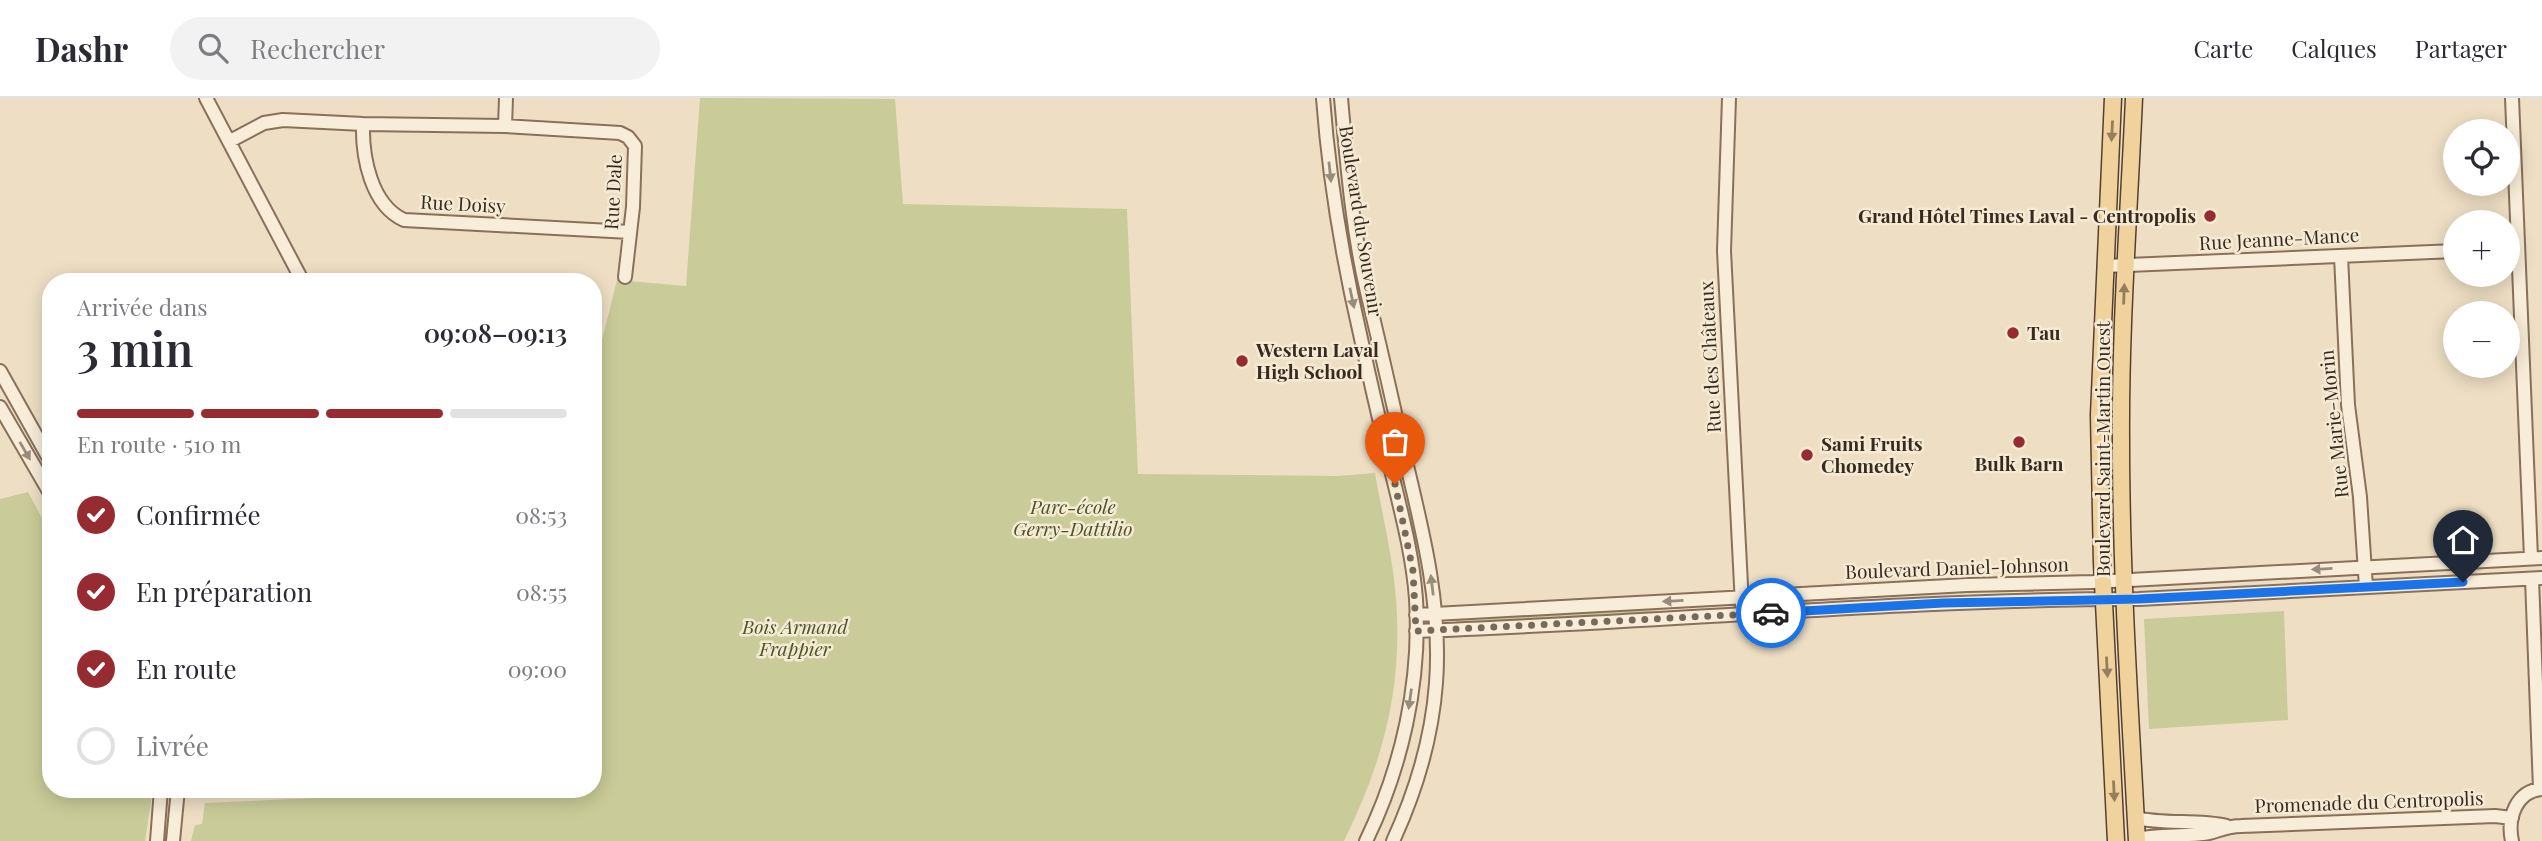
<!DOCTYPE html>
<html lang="fr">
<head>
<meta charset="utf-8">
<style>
	body { margin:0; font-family:"Playfair Display",serif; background:#f2f2f3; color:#2b2b33; height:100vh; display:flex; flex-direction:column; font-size:26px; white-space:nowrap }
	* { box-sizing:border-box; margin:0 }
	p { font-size:23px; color:#7c7c81 }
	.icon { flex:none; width:38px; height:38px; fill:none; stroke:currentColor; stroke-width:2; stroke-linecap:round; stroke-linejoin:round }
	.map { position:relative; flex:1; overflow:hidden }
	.drawer { position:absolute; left:42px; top:175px; width:560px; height:525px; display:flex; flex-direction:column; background:#fff; border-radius:28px; box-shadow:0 4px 18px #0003 }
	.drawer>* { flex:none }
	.fabs { position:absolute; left:2443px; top:21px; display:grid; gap:14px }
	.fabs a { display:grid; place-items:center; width:77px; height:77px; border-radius:50%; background:#fff; box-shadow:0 4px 18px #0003; font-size:35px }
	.pin { position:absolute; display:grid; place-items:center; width:60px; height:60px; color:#fff; margin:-72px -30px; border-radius:50% 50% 50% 0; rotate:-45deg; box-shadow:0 0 7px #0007 }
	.pin .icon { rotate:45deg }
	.courier { position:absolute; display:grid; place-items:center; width:70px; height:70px; margin:-35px; border:5px solid #1a73e8; border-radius:50%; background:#fff; color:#222; box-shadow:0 2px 9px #0007 }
	.head em { font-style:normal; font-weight:600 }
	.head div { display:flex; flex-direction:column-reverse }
	.head { display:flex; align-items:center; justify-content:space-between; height:119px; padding:0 35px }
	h1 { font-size:46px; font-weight:600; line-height:52px }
	.bar { display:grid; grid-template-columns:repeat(4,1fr); gap:10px 7px; align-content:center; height:84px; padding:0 35px }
	.bar i { height:9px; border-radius:5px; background:#e1e1e2 }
	.bar .on { background:#972b32 }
	.bar p { grid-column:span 4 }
	ol { padding:0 35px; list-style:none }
	li { display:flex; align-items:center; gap:21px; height:77px }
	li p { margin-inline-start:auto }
	li .icon { padding:7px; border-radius:50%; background:#972b32; color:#fff; stroke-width:4 }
	li:last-child { color:#7c7c81 }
	li i { width:38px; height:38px; border:4px solid #e1e1e2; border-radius:50% }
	header { display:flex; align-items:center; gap:42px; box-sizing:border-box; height:98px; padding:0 35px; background:#fff; border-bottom:2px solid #e1e1e2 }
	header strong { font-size:33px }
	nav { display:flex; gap:38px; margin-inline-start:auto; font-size:24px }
	.search { width:490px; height:63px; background:#f2f2f3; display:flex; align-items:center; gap:18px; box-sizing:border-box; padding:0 24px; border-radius:38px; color:#7c7c81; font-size:26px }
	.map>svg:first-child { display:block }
</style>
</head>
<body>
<header>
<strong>Dashr</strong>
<div class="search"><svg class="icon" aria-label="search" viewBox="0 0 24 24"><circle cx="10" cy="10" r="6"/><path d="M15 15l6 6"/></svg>Rechercher</div>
<nav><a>Carte</a><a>Calques</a><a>Partager</a></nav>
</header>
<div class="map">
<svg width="2542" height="743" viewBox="0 0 2542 743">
	<rect width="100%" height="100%" fill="#eedfc4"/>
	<path fill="#c9cc98" d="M700 0 895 1 903 106 1127 111 1138 376 1337 378 1375 375C1382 416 1393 459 1396 501 1403 590 1383 664 1344 743H191L195 727 202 726 205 705 337 699 347 691H593V278L617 182 686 188Z
		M28 394 51 437V691H153L145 743H0V401Z
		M1682 508 1631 517 1456 526V520Z
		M2284 513 2288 622 2149 631 2144 521Z"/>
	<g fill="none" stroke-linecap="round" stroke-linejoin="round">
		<defs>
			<path id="minor" d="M206 0 303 184
				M1323 0C1329 80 1342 158 1360 236 1370 283 1381 329 1392 376 1402 417 1413 459 1416 501 1421 584 1402 669 1366 743
				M1341 0C1347 65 1352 131 1367 194 1380 248 1392 301 1404 355 1422 430 1442 507 1436 585 1432 640 1416 693 1393 743
				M1729 0 1724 153 1742 507
				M2512 0 2531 460
				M363 26C362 59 371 107 404 122L630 134
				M505 28 506 0
				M230 43 264 25 283 22 363 26 505 28 620 35 628 39 635 48 633 109 625 179
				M2341 158 2348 307 2360 399 2366 489
				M2105 168 2455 153
				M0 273 51 364
				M0 309 51 397
				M2532 481 2540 691
				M1416 517 1967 487 2093 484 2542 460
				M1416 533C1657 525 1898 501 2139 501L2542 480
				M2136 720C2166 727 2197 721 2227 728
				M2137 741C2161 736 2185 739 2209 735 2220 732 2229 728 2241 728L2495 718 2512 720
				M157 743 161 691
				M173 743 178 691
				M2512 743C2507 720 2516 693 2542 691"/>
			<path id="major" d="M2113 0 2099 317 2102 465 2116 743
				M2134 0C2129 115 2120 230 2121 345 2121 478 2130 611 2137 743"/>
		</defs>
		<use href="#minor" stroke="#88705b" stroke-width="16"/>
		<use href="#major" stroke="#563f2f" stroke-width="19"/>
		<use href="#minor" stroke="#f8edd8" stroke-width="12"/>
		<use href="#major" stroke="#f0d29d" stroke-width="16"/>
	</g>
	<defs><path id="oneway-solid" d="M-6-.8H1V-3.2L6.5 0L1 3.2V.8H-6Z" transform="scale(1.75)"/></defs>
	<g fill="#947e5e">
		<use href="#oneway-solid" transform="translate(2112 33) rotate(93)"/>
		<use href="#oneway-solid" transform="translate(2124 196) rotate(-88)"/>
		<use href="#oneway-solid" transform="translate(2107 569) rotate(87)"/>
		<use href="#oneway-solid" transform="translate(2114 693) rotate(87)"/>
	</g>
	<g fill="#988c7c">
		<use href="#oneway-solid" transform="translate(1330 74) rotate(84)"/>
		<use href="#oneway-solid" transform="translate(1352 200) rotate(78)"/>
		<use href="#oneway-solid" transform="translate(25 353) rotate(60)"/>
		<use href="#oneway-solid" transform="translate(2322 471) rotate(177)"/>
		<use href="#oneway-solid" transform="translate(1432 487) rotate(-97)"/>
		<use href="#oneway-solid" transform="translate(1673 503) rotate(177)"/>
		<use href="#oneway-solid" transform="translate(1410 601) rotate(98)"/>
	</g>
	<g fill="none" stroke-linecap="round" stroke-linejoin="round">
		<path stroke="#786959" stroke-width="7" stroke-dasharray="0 12.6" d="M1395 386 1413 473 1416 533 1771 515"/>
		<path stroke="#1a73e8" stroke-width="9" d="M1771 515 1943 505 2139 501 2463 484"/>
	</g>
	<g fill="#972b32" stroke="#f5ead4" stroke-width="2.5">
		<circle cx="2210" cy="118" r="7"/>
		<circle cx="2013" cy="235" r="7"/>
		<circle cx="1242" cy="263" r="7"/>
		<circle cx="2019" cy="344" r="7"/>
		<circle cx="1807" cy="357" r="7"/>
	</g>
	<g text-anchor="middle" stroke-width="5" stroke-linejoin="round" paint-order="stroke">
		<g font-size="19" fill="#392a1f" stroke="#f5ead4">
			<text transform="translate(613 94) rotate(-87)" y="7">Rue Dale</text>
			<text transform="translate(463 106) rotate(3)" y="7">Rue Doisy</text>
			<text transform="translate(1361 123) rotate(81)" y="7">Boulevard du Souvenir</text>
			<text transform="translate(2279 141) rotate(-3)" y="7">Rue Jeanne-Mance</text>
			<text transform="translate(1710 259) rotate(-93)" y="7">Rue des Châteaux</text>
			<text transform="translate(2334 326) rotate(-96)" y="7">Rue Marie-Morin</text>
			<text transform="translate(2103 351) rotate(-90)" y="7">Boulevard Saint-Martin Ouest</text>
			<text transform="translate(1957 470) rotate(-2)" y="7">Boulevard Daniel-Johnson</text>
			<text transform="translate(2369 704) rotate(-2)" y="7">Promenade du Centropolis</text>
		</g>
		<g font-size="19" font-weight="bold" fill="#392a1f" stroke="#f5ead4" text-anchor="start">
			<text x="2196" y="125" text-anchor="end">Grand Hôtel Times Laval - Centropolis</text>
			<text x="2027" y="242">Tau</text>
			<text x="1256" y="259">Western Laval<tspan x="1256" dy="22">High School</tspan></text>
			<text x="1821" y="353">Sami Fruits<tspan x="1821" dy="22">Chomedey</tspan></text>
			<text x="2019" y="373" text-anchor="middle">Bulk Barn</text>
		</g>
		<g font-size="19" font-style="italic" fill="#4b5525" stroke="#f5ead4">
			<text x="1073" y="416">Parc-école<tspan x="1073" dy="22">Gerry-Dattilio</tspan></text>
			<text x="795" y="536">Bois Armand<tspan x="795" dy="22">Frappier</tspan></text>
		</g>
	</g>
</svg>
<div class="fabs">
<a><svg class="icon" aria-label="locate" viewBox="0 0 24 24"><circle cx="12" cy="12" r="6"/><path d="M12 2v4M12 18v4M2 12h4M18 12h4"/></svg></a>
<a>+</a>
<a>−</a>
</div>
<div class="pin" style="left:1395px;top:386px;background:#ea580c"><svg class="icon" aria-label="bag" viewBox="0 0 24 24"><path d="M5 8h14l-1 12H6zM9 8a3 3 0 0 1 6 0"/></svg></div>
<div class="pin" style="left:2463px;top:484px;background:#1f2937"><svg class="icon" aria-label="home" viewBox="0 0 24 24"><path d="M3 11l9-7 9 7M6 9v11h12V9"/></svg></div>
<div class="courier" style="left:1771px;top:515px"><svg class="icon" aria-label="car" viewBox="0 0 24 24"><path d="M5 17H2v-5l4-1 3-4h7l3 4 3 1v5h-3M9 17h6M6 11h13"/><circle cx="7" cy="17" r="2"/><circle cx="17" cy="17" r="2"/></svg></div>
<section class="drawer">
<div class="head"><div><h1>3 min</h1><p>Arrivée dans</p></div><em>09:08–09:13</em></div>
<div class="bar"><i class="on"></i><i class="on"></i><i class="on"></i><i></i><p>En route · 510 m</p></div>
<ol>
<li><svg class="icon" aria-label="check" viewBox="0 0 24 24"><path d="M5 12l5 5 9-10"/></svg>Confirmée<p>08:53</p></li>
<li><svg class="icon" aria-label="check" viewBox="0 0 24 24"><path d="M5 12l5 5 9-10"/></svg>En préparation<p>08:55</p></li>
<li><svg class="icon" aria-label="check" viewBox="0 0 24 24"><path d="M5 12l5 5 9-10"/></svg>En route<p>09:00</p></li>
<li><i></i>Livrée</li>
</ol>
</section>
</div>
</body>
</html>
